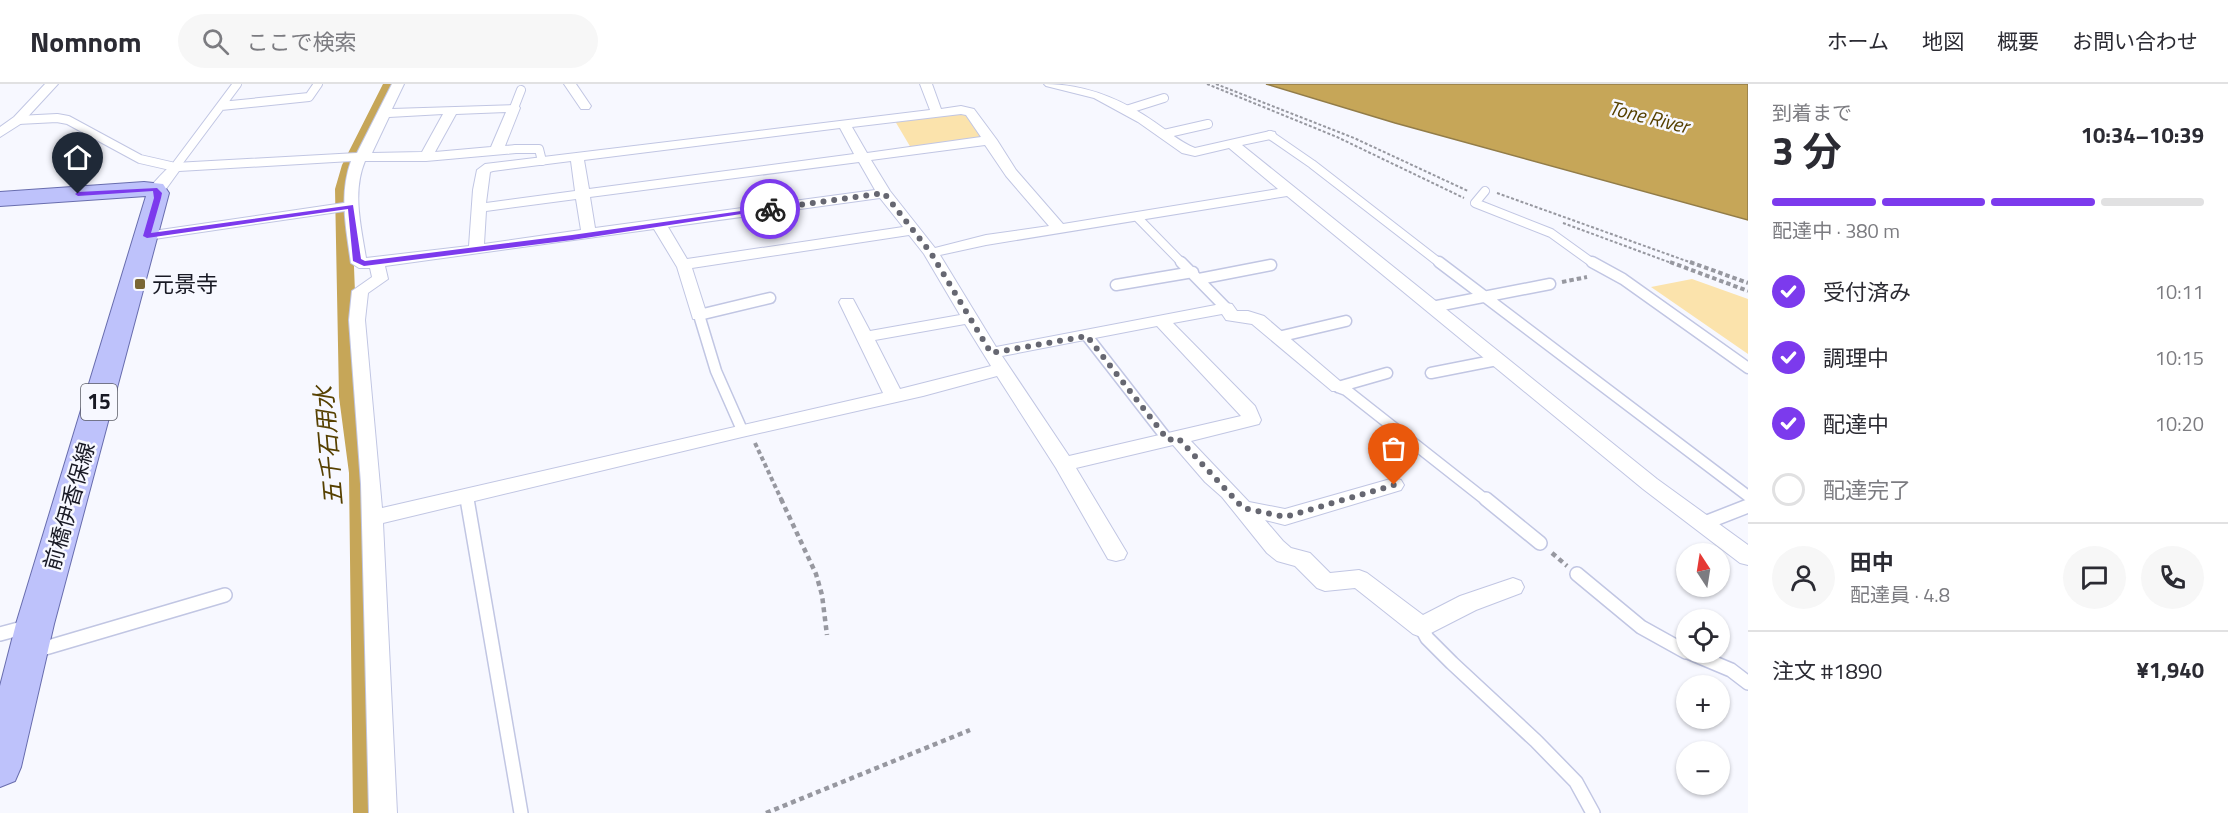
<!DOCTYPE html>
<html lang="ja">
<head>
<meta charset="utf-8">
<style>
	body { margin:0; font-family:"Titillium Web","Noto Sans JP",sans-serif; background:#f7f7f7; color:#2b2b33; height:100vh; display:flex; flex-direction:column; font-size:22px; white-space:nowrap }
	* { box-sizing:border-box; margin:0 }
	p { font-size:20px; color:#7c7c81 }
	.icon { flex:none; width:33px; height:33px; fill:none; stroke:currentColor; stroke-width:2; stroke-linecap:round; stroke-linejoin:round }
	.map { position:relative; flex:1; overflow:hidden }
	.drawer { display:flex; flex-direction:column; background:#fff; width:480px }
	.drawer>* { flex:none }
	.needle { width:39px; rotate:348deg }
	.fabs { position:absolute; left:1676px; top:459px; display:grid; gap:12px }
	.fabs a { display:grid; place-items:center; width:54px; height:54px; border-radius:50%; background:#fff; box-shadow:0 2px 4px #0004; font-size:30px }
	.pin { position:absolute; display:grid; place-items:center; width:51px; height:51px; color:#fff; margin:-62px -26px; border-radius:50% 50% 50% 0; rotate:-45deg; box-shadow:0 0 6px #0007 }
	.pin .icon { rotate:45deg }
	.courier { position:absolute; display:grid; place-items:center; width:60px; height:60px; margin:-30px; border:4px solid #7c3aed; border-radius:50%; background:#fff; color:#222; box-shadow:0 2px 8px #0007 }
	.overview em { font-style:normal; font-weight:700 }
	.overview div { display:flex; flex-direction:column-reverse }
	.overview { display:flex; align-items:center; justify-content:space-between; height:102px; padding:0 24px }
	h1 { font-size:39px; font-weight:700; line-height:45px }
	.bar { display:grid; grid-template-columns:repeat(4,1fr); gap:9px 6px; align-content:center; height:72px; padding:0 24px }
	.bar i { height:8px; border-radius:4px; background:#e1e1e2 }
	.bar .selected { background:#7c3aed }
	.bar p { grid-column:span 4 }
	.line { display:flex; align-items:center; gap:15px; padding:0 24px; border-top:2px solid #e1e1e2 }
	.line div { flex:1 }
	.round { display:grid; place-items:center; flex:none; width:63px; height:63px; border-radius:32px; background:#f7f7f7 }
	ol { padding:0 24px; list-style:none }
	li { display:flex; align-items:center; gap:18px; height:66px }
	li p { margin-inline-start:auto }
	li .icon { padding:6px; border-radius:50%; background:#7c3aed; color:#fff; stroke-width:4 }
	li:last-child { color:#7c7c81 }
	li i { width:33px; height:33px; border:3px solid #e1e1e2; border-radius:50% }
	header { display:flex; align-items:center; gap:36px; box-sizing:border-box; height:84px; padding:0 30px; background:#fff; border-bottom:2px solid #e1e1e2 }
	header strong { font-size:28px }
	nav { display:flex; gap:33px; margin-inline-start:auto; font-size:21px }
	.search { width:420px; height:54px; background:#f7f7f7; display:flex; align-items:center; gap:15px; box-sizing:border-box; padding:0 21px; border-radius:33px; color:#7c7c81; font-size:22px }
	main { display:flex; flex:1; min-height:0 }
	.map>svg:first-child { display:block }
</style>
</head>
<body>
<header>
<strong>Nomnom</strong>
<div class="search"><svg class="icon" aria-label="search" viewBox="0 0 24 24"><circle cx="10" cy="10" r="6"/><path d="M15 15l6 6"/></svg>ここで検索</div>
<nav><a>ホーム</a><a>地図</a><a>概要</a><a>お問い合わせ</a></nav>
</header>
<main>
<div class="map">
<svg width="1748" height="729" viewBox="0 0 1748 729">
	<rect width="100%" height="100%" fill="#f7f8ff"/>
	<path fill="#fbe3ac" d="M958 29 965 30 982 53 978 56 911 64 895 37Z
		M1692 195 1748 215V270L1651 203Z"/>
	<path fill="#c6a658" stroke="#927c48" stroke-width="1.5" d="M1266 0H1748V136L1395 39Z"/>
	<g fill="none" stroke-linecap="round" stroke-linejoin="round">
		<path fill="#c6a658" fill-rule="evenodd" d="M383 0H395L356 81 351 105 359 313 371 389 383 729H353L349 389 339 313 335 105 342 81Z"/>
		<defs>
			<path id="lane-far2" d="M221 22 309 13 318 0
				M514 24 521 6
				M1126 26 1164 14
				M18 36 57 34 68 36 140 75 175 83 237 0
				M1164 50 1208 40
				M1270 51 1312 80 1441 180
				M516 65H539L542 77
				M1485 107 1475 119 1551 149 1594 180
				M1137 133 1183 180
				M147 152 351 122"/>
			<path id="lane-far1" d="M1181 178 1226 224
				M1439 178 1748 412
				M1592 178 1623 195 1748 284
				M1199 195 1271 181
				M1116 201 1193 188
				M1432 223 1550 200
				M1087 252 1168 356
				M1278 253 1346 237
				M1431 289 1497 276
				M1338 303 1346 306 1487 417
				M1338 303 1387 289
				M742 346 716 287 699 231 770 214
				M467 413 468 417"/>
			<path id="lane" d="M467 415 521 729
				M1486 415 1540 459
				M1702 440 1748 422
				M1577 490 1641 543 1686 568
				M1421 543 1427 554 1452 579 1536 657 1576 698 1593 729
				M0 550 26 543
				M35 567 225 511
				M1688 568 1731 586 1748 599"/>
			<path id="street" d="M45 0H58L22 39 0 53V43L14 33Z
				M392 0H404L392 25 518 21 520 24 505 62 516 61 523 65 516 69 426 77H365C352 108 361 142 366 174L469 162 473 106 477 86 485 80 930 26 920 0H932L941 25 961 22 974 25 997 56 1016 86 1063 140 1278 105 1229 64 1195 72 1182 69 1138 38 1094 14 1046 2 1044 0C1086 0 1122 15 1156 39 1168 47 1181 59 1195 64L1270 47 1275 48 1276 51 1275 54 1242 61 1657 395 1748 461V481L1740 479 1643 405 1287 112 986 161 940 171 996 263 1226 219 1232 220 1237 227H1248L1264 232 1347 303 1344 307H1332L1252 240 1226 236 1222 230 1173 239 1255 322 1261 336 1259 340 1191 357 1249 418 1285 425 1394 394 1401 396 1404 401 1401 406 1285 441 1265 436 1283 457 1291 464 1310 469 1330 489 1359 486 1367 489 1423 531 1460 512 1513 494 1521 497 1524 503 1521 509 1476 526 1429 550 1421 553 1413 550 1355 504 1325 507 1317 504 1295 482 1277 477 1267 469 1222 413 1205 398 1173 361 1076 384 1127 469 1124 475 1116 477 1108 475 1056 384 997 292 923 312 742 353 383 439 397 729H369L361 400 349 236 352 207 372 193 370 184H359L351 179C346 144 339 111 351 77L179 87 166 105 155 109 148 105C154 99 169 81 175 79L357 69ZM506 28 491 63 435 68 456 30ZM443 30 422 68 372 69 389 33ZM961 30 966 31 981 53 867 69 852 43ZM840 44 854 70 589 105 584 76ZM985 61 1006 92 1049 142 986 151 935 164 890 107 871 76ZM571 77 575 107 486 119 490 88 493 87ZM859 78 875 106 595 144 590 113ZM880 114 903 143 687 175 668 143ZM576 115 581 146 484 160 486 127ZM654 145 677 183 693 235H705L707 231 692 184 909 151 924 170 960 231 870 247 853 215H841L839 218 883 309 382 424 365 236 368 209 388 195 385 182ZM965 240 991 282 900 305 875 256ZM1157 242 1241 332 1069 372 1002 272Z
				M564 0H576L591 22 589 25H581Z"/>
			<path id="primary" d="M144 98 163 100 169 109 54 540 21 683 15 697 0 703V602L16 540 146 112 0 122V108Z"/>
		</defs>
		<use href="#lane-far2" stroke="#c1c6e3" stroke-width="10"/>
		<use href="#lane-far1" stroke="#c1c6e3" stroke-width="13"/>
		<use href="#lane" stroke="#c1c6e3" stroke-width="16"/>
		<use href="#street" stroke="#c1c6e3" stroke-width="2"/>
		<use href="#primary" stroke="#686dae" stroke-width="2"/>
		<path stroke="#9798a0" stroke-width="2" stroke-dasharray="3 2" stroke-linecap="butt" d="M1207 0 1337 53 1464 114
			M1216 0 1354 54 1468 107
			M1497 109 1695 180
			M1563 139 1674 180"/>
		<path stroke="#9798a0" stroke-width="4" stroke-dasharray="4.5 3" stroke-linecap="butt" d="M1670 178 1748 207
			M1690 178 1748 199
			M1562 198 1587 193
			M755 359 782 417"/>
		<path stroke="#9798a0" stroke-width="4.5" stroke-dasharray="5 4" stroke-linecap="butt" d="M781 415 816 490 822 511 827 551
			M1552 469 1567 482
			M766 729 970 646"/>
		<use href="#lane-far2" stroke="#fff" stroke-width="8"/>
		<use href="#lane-far1" stroke="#fff" stroke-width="10"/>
		<use href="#lane" stroke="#fff" stroke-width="13"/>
		<use href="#street" fill="#fff" fill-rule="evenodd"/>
		<use href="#primary" fill="#bec2fb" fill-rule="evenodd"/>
	</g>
	<path fill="#7c3aed" d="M157 104 162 109 161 114 151 149 353 121 361 175 365 177 572 151 770 123 773 125 572 156 364 182 353 177 348 125 147 154 143 152 154 114 153 107 78 112 75 110 78 108Z"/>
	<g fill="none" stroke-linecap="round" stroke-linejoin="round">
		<path stroke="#666771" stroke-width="6" stroke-dasharray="0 10.8" d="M770 125 884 109 931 169 991 269 1087 252 1168 356 1178 354 1243 424 1285 433 1394 401"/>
	</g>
	<rect fill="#7a6635" stroke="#f7f8ff" stroke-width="2" x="134" y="194" width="12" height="12" rx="3"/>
	<g text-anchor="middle" stroke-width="5" stroke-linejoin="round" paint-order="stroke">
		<g font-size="20" font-style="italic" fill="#564000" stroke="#f7f8ff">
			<text transform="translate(1649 33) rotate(14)" y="7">Tone River</text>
		</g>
		<rect fill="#f7f8ff" stroke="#5b5c66" stroke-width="1.5" x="81" y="300" width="36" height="36" rx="4.5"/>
		<g font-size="21" font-weight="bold" fill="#181924">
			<text x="99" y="325">15</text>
		</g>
		<g font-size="22" fill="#181924" stroke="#f7f8ff" text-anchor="start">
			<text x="152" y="208">元景寺</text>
		</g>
		<g font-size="22" fill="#181924" stroke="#f7f8ff">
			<text transform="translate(69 422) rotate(-74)" y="8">前橋伊香保線</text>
		</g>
		<g font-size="24" font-style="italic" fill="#564000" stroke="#f7f8ff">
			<text transform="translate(329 362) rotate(-95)" y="8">五千石用水</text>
		</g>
	</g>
</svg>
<div class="fabs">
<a><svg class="needle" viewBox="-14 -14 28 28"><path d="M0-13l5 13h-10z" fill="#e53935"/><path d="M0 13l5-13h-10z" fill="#7c7c81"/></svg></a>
<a><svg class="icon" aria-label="locate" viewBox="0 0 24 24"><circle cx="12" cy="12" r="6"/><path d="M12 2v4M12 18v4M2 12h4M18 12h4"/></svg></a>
<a>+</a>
<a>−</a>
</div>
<div class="pin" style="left:1394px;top:401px;background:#ea580c"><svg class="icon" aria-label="bag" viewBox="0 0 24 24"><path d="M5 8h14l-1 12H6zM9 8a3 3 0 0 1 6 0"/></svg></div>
<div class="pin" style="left:78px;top:110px;background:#1f2937"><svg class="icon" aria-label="home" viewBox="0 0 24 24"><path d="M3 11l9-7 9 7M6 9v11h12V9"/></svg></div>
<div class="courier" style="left:770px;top:125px"><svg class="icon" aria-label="bike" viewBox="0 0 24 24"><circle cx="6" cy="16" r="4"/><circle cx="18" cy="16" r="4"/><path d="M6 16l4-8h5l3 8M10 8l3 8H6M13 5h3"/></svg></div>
</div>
<section class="drawer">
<div class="overview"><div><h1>3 分</h1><p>到着まで</p></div><em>10:34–10:39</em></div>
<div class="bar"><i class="selected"></i><i class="selected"></i><i class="selected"></i><i></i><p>配達中 · 380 m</p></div>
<ol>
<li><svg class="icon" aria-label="check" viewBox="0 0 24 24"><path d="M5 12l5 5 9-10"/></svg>受付済み<p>10:11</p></li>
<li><svg class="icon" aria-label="check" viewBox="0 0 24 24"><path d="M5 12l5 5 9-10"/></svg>調理中<p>10:15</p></li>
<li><svg class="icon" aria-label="check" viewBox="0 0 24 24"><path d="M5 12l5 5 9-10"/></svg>配達中<p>10:20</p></li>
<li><i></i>配達完了</li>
</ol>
<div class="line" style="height:108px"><a class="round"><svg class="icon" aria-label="person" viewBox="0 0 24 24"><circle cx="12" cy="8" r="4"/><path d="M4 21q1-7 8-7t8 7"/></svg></a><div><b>田中</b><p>配達員 · 4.8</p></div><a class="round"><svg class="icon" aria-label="chat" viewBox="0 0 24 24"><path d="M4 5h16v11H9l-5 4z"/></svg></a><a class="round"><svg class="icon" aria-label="phone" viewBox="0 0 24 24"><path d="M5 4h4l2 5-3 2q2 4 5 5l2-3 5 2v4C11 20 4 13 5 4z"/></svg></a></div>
<div class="line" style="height:78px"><div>注文 #1890</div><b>¥1,940</b></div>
</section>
</main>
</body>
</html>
